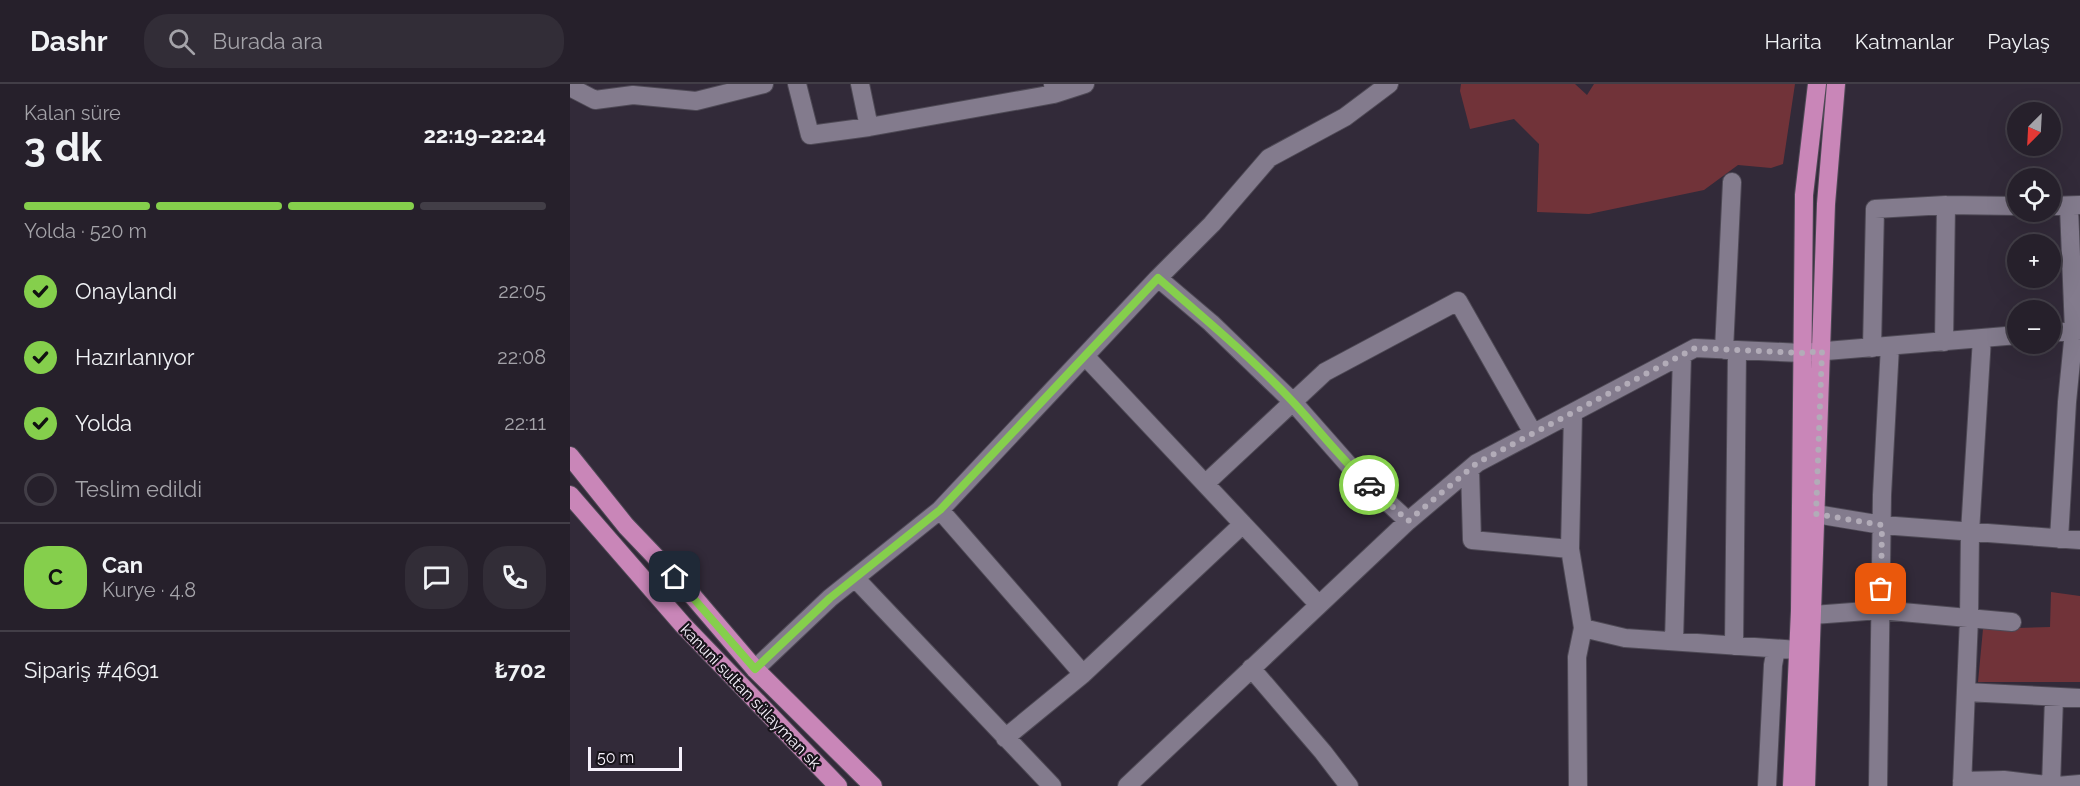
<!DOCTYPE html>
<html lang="tr">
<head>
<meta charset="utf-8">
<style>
	body { margin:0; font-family:Raleway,sans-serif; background:#322d37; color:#f1f3f6; height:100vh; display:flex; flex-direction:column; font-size:22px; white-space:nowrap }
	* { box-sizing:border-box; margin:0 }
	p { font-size:20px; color:#a4a3a9 }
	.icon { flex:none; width:33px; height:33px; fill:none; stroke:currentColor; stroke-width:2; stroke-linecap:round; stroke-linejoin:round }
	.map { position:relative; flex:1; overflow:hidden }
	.side { display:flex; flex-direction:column; background:#26202b; width:570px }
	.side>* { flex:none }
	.needle { width:39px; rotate:204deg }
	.controls { position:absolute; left:1437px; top:18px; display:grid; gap:12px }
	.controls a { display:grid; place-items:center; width:54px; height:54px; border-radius:50%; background:#26202b; box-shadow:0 6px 24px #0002,0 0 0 2px #423e47; font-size:30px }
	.scale { position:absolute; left:18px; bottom:15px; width:94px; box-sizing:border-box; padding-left:6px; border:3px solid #f7f2fc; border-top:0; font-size:16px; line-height:21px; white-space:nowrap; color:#f7f2fc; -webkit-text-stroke:4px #18141b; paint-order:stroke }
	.pin { position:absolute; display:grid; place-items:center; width:51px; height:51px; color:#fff; margin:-26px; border-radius:12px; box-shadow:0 3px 9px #0006 }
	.courier { position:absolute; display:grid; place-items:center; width:60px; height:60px; margin:-30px; border:4px solid #85cf4c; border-radius:50%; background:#fff; color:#222; box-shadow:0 2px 8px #0007 }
	.summary em { font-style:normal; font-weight:700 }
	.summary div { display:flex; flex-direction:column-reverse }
	.summary { display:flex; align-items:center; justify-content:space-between; height:102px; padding:0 24px }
	h1 { font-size:39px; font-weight:700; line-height:45px }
	.bar { display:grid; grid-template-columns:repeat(4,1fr); gap:9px 6px; align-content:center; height:72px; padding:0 24px }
	.bar i { height:8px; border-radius:4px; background:#423e47 }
	.bar .current { background:#85cf4c }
	.bar p { grid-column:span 4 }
	.line { display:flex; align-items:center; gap:15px; padding:0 24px; border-top:2px solid #423e47 }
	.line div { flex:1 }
	.round { display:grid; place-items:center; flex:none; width:63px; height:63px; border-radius:24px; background:#322d37 }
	ol { padding:0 24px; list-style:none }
	li { display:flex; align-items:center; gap:18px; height:66px }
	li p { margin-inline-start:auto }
	li .icon { padding:6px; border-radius:50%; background:#85cf4c; color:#111; stroke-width:4 }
	li:last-child { color:#a4a3a9 }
	li i { width:33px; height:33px; border:3px solid #423e47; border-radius:50% }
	header { display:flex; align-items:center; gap:36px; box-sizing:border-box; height:84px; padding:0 30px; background:#26202b; border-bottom:2px solid #423e47 }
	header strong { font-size:28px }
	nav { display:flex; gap:33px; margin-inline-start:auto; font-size:21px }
	.search { width:420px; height:54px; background:#322d37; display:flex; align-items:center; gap:15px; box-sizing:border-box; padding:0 21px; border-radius:24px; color:#a4a3a9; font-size:22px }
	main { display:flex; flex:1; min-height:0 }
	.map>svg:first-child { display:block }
</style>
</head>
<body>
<header>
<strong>Dashr</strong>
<div class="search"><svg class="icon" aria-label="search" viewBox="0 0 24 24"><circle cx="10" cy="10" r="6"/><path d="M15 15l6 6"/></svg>Burada ara</div>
<nav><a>Harita</a><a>Katmanlar</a><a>Paylaş</a></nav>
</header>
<main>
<section class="side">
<div class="summary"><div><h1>3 dk</h1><p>Kalan süre</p></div><em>22:19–22:24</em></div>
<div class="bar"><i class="current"></i><i class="current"></i><i class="current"></i><i></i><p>Yolda · 520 m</p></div>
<ol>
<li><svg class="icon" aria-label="check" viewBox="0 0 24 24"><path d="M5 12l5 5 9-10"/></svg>Onaylandı<p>22:05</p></li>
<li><svg class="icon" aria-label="check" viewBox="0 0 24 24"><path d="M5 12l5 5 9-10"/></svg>Hazırlanıyor<p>22:08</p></li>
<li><svg class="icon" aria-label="check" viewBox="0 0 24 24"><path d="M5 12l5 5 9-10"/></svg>Yolda<p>22:11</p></li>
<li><i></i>Teslim edildi</li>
</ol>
<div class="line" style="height:108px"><b class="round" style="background:#85cf4c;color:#111">C</b><div><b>Can</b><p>Kurye · 4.8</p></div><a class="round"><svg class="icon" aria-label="chat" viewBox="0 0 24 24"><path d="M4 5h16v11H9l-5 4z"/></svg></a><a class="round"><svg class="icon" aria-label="phone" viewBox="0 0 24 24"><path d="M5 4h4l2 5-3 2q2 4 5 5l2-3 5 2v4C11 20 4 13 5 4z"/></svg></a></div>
<div class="line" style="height:78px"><div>Sipariş #4691</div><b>₺702</b></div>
</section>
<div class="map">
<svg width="1510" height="702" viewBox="0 0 1510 702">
	<rect width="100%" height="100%" fill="#322a39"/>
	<path fill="#713339" d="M891 0H1005L1017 11 1024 0H1225L1213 80 1201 84 1168 81 1134 106 1019 130 967 128 969 60 944 35 900 45 890 7Z
		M1481 508 1510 512V598H1408L1413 545 1480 543Z"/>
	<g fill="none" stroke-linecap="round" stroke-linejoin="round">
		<defs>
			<path id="minor" d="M227 0 240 51 299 43 484 10 483 0
				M290 0 299 43
				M0 3 25 16 63 11 126 17 194 0
				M484 10 515 0
				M1480 122 1510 121
				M588 194 641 239 723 318 783 386 838 437
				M1480 249 1510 246
				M1374 258 1376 121
				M1302 264 1305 125 1376 121 1448 122
				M1154 266 1162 98
				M515 272 749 521
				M1003 329 1000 465 1013 544 1007 573 1008 702
				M900 385 902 456 1000 465
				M636 399 755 288 888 217 963 349
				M370 426 513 590 435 654
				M1246 430 1312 441 1510 456
				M1489 455 1497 318 1504 247 1499 123
				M285 494 482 702
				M1243 531 1310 526 1442 538
				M1013 544 1055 554 1228 566
				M1104 557 1112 271
				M1164 562 1167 266
				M681 584 753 668 779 702
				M185 585 260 514 370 426 588 194 642 140 699 74 775 33 819 0
				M513 590 673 440
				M1396 608 1510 614
				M1392 697 1434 696 1486 702
				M557 702 838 437 907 379 1125 264 1232 269 1448 251
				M1197 702 1203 581 1206 565
				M1308 702 1312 411 1320 262
				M1392 702 1399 534 1400 448 1412 254
				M1481 702 1484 614
				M1487 702 1510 700"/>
			<path id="major" d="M0 372 56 442 121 510 185 585 303 702
				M0 411 113 541 268 702
				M1222 702 1230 527 1234 111 1247 0
				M1236 702 1256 120 1266 0"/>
		</defs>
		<use href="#minor" stroke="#4e4955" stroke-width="20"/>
		<use href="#major" stroke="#4e4955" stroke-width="20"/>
		<use href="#minor" stroke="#837b8d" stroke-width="18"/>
		<use href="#major" stroke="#c986b8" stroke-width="18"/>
	</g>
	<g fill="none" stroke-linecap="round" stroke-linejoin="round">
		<path stroke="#b2acb8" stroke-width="6" stroke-dasharray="0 10.8" d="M799 401 838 437 907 379 1125 264 1232 269 1252 267 1246 430 1312 441 1311 505"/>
		<path stroke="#85cf4c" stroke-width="8" d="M105 493 185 585 260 514 370 426 588 194C634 234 682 274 724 319 749 346 772 376 799 401"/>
	</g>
	<g text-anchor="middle" stroke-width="4.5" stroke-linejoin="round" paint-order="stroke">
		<g font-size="16" fill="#f7f2fc" stroke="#18141b">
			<text transform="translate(181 612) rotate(46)" y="6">kanuni sultan sülayman sk</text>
		</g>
	</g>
</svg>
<div class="controls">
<a><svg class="needle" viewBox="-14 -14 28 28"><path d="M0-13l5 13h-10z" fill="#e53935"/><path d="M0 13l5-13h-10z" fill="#a4a3a9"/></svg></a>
<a><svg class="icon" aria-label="locate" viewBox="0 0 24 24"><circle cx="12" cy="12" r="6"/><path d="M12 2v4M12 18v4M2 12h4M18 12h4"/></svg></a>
<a>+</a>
<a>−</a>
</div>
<div class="scale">50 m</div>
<div class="pin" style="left:1311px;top:505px;background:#ea580c"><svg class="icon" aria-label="bag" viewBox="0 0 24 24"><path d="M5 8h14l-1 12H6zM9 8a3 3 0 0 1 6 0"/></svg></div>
<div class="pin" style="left:105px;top:493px;background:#1f2937"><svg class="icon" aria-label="home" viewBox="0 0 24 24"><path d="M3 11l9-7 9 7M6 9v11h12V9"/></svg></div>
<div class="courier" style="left:799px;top:401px"><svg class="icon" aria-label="car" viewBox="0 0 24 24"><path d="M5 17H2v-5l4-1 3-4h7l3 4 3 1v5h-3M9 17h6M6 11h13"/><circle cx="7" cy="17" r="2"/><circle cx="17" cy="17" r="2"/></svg></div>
</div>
</main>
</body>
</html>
